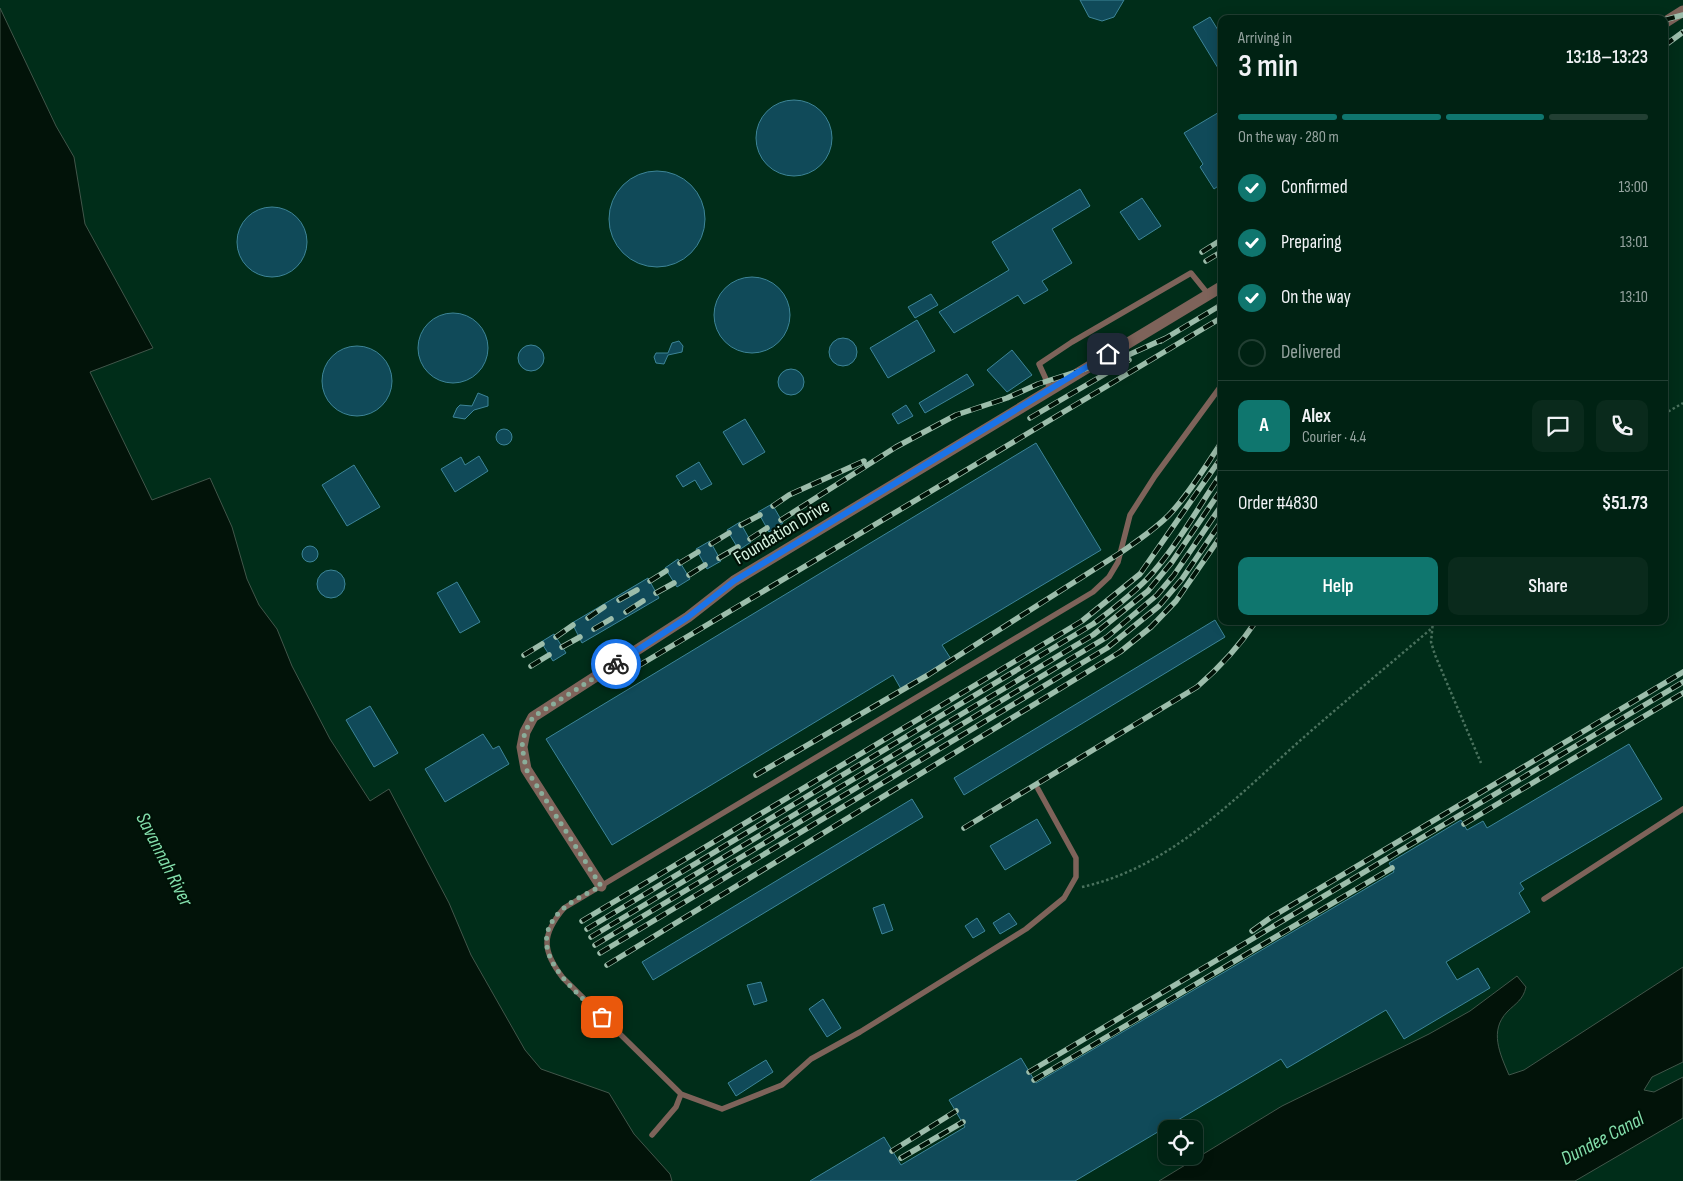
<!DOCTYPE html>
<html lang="en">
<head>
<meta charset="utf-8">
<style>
	body { margin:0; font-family:"Sofia Sans Condensed",sans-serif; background:#0a2a1c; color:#f1f3f6; height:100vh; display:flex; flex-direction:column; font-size:19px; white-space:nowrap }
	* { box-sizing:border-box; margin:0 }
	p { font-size:16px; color:#95a4a0 }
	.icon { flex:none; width:28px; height:28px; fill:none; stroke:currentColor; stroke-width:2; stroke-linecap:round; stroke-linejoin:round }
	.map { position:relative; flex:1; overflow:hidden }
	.drawer { position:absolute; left:1218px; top:15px; width:450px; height:610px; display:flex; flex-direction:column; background:#002213; border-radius:10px; box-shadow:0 2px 12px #0003,0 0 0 1px #223f33 }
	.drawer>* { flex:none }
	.controls { position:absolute; left:1158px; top:1120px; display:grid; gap:10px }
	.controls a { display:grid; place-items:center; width:45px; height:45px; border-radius:10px; background:#002213; box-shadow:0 2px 12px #0003,0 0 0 1px #223f33; font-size:25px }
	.pin { position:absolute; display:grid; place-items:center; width:42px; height:42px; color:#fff; margin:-21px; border-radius:10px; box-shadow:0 2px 8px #0006 }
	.courier { position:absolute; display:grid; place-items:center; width:50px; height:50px; margin:-25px; border:4px solid #1a73e8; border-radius:50%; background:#fff; color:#222; box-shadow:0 1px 6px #0007 }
	.summary em { font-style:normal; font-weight:600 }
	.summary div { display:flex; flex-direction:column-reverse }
	.summary { display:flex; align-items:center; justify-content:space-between; height:85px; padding:0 20px }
	h1 { font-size:32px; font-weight:600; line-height:38px }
	.bar { display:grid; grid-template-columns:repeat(4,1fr); gap:8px 5px; align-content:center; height:60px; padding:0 20px }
	.bar i { height:6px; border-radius:4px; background:#223f33 }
	.bar .active { background:#0f766e }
	.bar p { grid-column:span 4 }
	.line { display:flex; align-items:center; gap:12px; padding:0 20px; border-top:1px solid #223f33 }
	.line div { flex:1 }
	.round { display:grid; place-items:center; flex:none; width:52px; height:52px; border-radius:10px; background:#0a2a1c }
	ol { padding:0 20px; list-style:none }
	li { display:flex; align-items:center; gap:15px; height:55px }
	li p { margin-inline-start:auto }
	li .icon { padding:5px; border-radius:50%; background:#0f766e; color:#fff; stroke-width:4 }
	li:last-child { color:#95a4a0 }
	li i { width:28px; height:28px; border:2px solid #223f33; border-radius:50% }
	.button { display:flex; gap:10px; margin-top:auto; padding:10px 20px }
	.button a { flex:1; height:58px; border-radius:10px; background:#0f766e; color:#fff; font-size:20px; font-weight:600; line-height:58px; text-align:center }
	.button a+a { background:#0a2a1c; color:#f1f3f6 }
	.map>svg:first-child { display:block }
</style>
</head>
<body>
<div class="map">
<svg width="1683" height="1181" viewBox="0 0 1683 1181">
	<rect width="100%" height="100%" fill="#002d19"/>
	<path fill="#021309" stroke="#41564a" d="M0 8 56 126 74 157 85 224 153 348 90 372 152 500 210 478 232 527 247 579 259 605 277 629 292 666 330 739 370 801 389 789 449 903 471 955 525 1050 541 1069 609 1093 634 1134 670 1174 672 1181H0Z
		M1683 967V1062L1652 1077 1644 1090 1654 1092 1683 1077V1118L1575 1181H1159L1282 1106 1429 1034 1470 1011 1517 976 1526 987C1523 1000 1516 1003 1507 1012 1489 1031 1500 1054 1509 1075L1524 1070Z"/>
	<path fill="#104a59" stroke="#3d8598" d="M1080 0H1124L1114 17 1102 21 1089 17Z
		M1210 17 1221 35V73L1193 27Z
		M756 138a38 38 0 1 1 76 0a38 38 0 1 1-76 0Z
		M1221 111V184L1214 189 1200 167 1203 164 1184 133Z
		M609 219a48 48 0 1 1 96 0a48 48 0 1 1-96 0Z
		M1080 189 1090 206 1052 229 1072 263 1042 281 1048 290 1024 304 1018 295 954 333 939 312 1009 270 992 242Z
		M1142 198 1161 226 1139 240 1120 212Z
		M237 242a35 35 0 1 1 70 0a35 35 0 1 1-70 0Z
		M714 315a38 38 0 1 1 76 0a38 38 0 1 1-76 0Z
		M931 294 938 305 915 318 908 307Z
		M418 348a35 35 0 1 1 70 0a35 35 0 1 1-70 0Z
		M917 320 935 351 888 378 870 348Z
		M829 352a14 14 0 1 1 28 0a14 14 0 1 1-28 0Z
		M679 341 683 346 682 352 668 355 664 364 656 363 654 357 656 353H668L672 343Z
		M518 358a13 13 0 1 1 26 0a13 13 0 1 1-26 0Z
		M322 381a35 35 0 1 1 70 0a35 35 0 1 1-70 0Z
		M1012 350 1032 375 1007 392 987 370Z
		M778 382a13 13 0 1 1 26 0a13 13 0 1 1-26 0Z
		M967 374 974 385 925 413 919 403Z
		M478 393 488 397V406L474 410 465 419 453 417 457 408 460 405 472 406Z
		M906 405 913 416 898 424 892 414Z
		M745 419 765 452 743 465 723 432Z
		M496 437a8 8 0 1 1 16 0a8 8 0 1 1-16 0Z
		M1036 443 1101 550 942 645 951 659 901 689 893 675 612 845 546 739Z
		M479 456 488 471 455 492 441 469 461 457 465 465Z
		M699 462 712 484 701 490 695 480 683 487 676 476Z
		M354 465 380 507 347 526 322 485Z
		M772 504 783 523 769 532 758 512Z
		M740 522 751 542 739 550 727 530Z
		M710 541 721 561 707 569 696 549Z
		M302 554a8 8 0 1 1 16 0a8 8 0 1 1-16 0Z
		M678 559 690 579 677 587 665 568Z
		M317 584a14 14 0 1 1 28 0a14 14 0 1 1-28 0Z
		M648 578 659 598 582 643 572 623Z
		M457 582 480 622 460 633 437 593Z
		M1215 620 1225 637 964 795 954 778Z
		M554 634 566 653 553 661 541 642Z
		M370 706 398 753 374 767 346 720Z
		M483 734 493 749 499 746 509 764 445 802 425 769Z
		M1629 744 1662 799 1520 883 1524 889 1519 893 1530 912 1446 962 1457 980 1478 968 1490 988 1404 1039 1386 1010 1287 1068 1281 1059 1075 1181H810L884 1137 901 1165 965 1127 949 1100 1021 1058 1036 1083 1394 872 1389 863 1461 820 1467 830 1483 821 1487 828Z
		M912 799 923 817 653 980 642 962Z
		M1037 819 1051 843 1005 870 990 846Z
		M884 904 893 930 882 934 873 908Z
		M1009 913 1017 924 1000 934 993 923Z
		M977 918 985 931 973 938 965 926Z
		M761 982 767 1001 754 1005 747 985Z
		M823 999 841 1028 827 1037 809 1009Z
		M766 1060 773 1072 736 1096 728 1083Z"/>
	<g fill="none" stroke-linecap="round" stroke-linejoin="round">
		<path stroke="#4a725e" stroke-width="2.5" stroke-dasharray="2.5 2.5" stroke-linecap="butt" d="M1664 414 1683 403
			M1433 621 1431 642 1435 655 1481 763
			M1082 887C1172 867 1236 797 1303 738 1345 701 1389 665 1432 628"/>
		<path stroke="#7e635a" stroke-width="5.5" d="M1050 388 1039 364 1072 342 1191 273 1208 294
			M1544 899 1683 809
			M681 1094 722 1109 782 1085 811 1059 860 1032 1026 929 1064 898 1076 877V858L1038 789
			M652 1135 676 1107 681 1094 563 978C542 951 541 935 564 908L1093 592 1109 577 1118 562 1130 515 1155 476 1221 386"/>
		<path stroke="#7e635a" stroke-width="11" d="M1664 23 1683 11
			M601 886 526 769 522 747 525 732 533 717 688 617 734 581 1221 287"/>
		<defs>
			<path id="rail" d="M1664 20 1683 15
				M1664 46 1683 32
				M1202 252 1221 240
				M1206 261 1221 252
				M1161 341 1221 305
				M1030 418 1129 360
				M773 506 789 495 864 461
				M781 520 896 447 956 415 1007 398 1038 384 1126 356 1166 338
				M741 525 760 515
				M750 539 767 528
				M711 544 729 533
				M719 558 738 547
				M680 563 698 552
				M689 575 705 565
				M650 581 666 571
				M656 593 674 583
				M619 600 637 590
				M626 612 643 601
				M588 618 604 607
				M594 629 611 619
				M556 637 573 625
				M562 647 580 637
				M524 655 542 644
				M531 666 549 655
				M618 678 1221 318
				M756 775 928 675 1120 553C1137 541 1154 530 1169 515 1189 494 1205 467 1221 443
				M1464 824 1683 693
				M964 828 1197 687C1220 667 1239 647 1256 621
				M582 921 1082 621 1140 574 1221 458
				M587 929 1093 624C1112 610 1130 596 1147 579 1176 548 1197 509 1221 474
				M1252 931 1270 918 1683 672
				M591 937 1093 635 1148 591 1172 562 1221 490
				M595 945 1107 637 1157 595 1174 575 1221 506
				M600 953 1107 648 1159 606 1182 579 1221 522
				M607 965 1120 652 1151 627 1176 601 1221 536
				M1029 1072 1683 682
				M1034 1080 1392 868
				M892 1151 956 1111
				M901 1158 963 1122"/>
		</defs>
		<use href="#rail" stroke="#9cbdab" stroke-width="5.5"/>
		<use href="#rail" stroke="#001207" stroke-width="4" stroke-dasharray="11" stroke-linecap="butt"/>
	</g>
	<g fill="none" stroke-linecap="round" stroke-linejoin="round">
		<path stroke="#8aad9a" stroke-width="5" stroke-dasharray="0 9" d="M602 1017C574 989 518 948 564 908 574 899 589 893 601 886L526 769 522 746 525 732 533 717 616 664"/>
		<path stroke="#1a73e8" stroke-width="6" d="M616 664 688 617 734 581 1108 354"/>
	</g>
	<g text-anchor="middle" stroke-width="4.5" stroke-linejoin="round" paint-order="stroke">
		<g font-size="19" fill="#d5f2e0" stroke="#001207">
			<text transform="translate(781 531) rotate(-31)" y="7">Foundation Drive</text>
		</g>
		<g font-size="20" font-style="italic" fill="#83dfac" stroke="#001207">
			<text transform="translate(165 859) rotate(63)" y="7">Savannah River</text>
			<text transform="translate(1602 1138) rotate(-28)" y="7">Dundee Canal</text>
		</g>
	</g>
</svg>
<div class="controls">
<a><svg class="icon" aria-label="locate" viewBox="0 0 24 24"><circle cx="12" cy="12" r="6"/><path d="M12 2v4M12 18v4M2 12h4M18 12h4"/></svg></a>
</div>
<div class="pin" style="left:602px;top:1017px;background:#ea580c"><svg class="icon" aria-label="bag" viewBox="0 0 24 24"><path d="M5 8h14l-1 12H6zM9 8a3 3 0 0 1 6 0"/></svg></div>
<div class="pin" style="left:1108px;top:354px;background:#1f2937"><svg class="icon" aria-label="home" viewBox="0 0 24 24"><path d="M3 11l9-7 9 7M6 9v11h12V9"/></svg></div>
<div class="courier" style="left:616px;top:664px"><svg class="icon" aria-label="bike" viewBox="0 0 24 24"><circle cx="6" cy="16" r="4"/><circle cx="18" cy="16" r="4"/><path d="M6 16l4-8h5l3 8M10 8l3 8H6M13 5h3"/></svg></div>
<section class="drawer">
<div class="summary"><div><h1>3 min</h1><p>Arriving in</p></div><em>13:18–13:23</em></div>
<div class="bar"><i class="active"></i><i class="active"></i><i class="active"></i><i></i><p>On the way · 280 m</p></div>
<ol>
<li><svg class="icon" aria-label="check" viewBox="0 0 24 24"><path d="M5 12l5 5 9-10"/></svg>Confirmed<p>13:00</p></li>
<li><svg class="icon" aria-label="check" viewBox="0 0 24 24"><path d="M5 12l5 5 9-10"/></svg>Preparing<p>13:01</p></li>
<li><svg class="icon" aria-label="check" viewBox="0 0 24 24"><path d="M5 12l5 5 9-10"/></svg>On the way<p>13:10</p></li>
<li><i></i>Delivered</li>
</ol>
<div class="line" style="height:90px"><b class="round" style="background:#0f766e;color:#fff">A</b><div><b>Alex</b><p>Courier · 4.4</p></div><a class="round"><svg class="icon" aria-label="chat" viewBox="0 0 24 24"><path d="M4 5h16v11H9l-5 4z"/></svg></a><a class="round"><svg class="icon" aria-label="phone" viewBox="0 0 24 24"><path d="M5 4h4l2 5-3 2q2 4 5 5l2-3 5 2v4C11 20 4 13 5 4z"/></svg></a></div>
<div class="line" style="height:65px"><div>Order #4830</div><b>$51.73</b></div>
<div class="button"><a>Help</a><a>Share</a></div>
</section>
</div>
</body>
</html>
